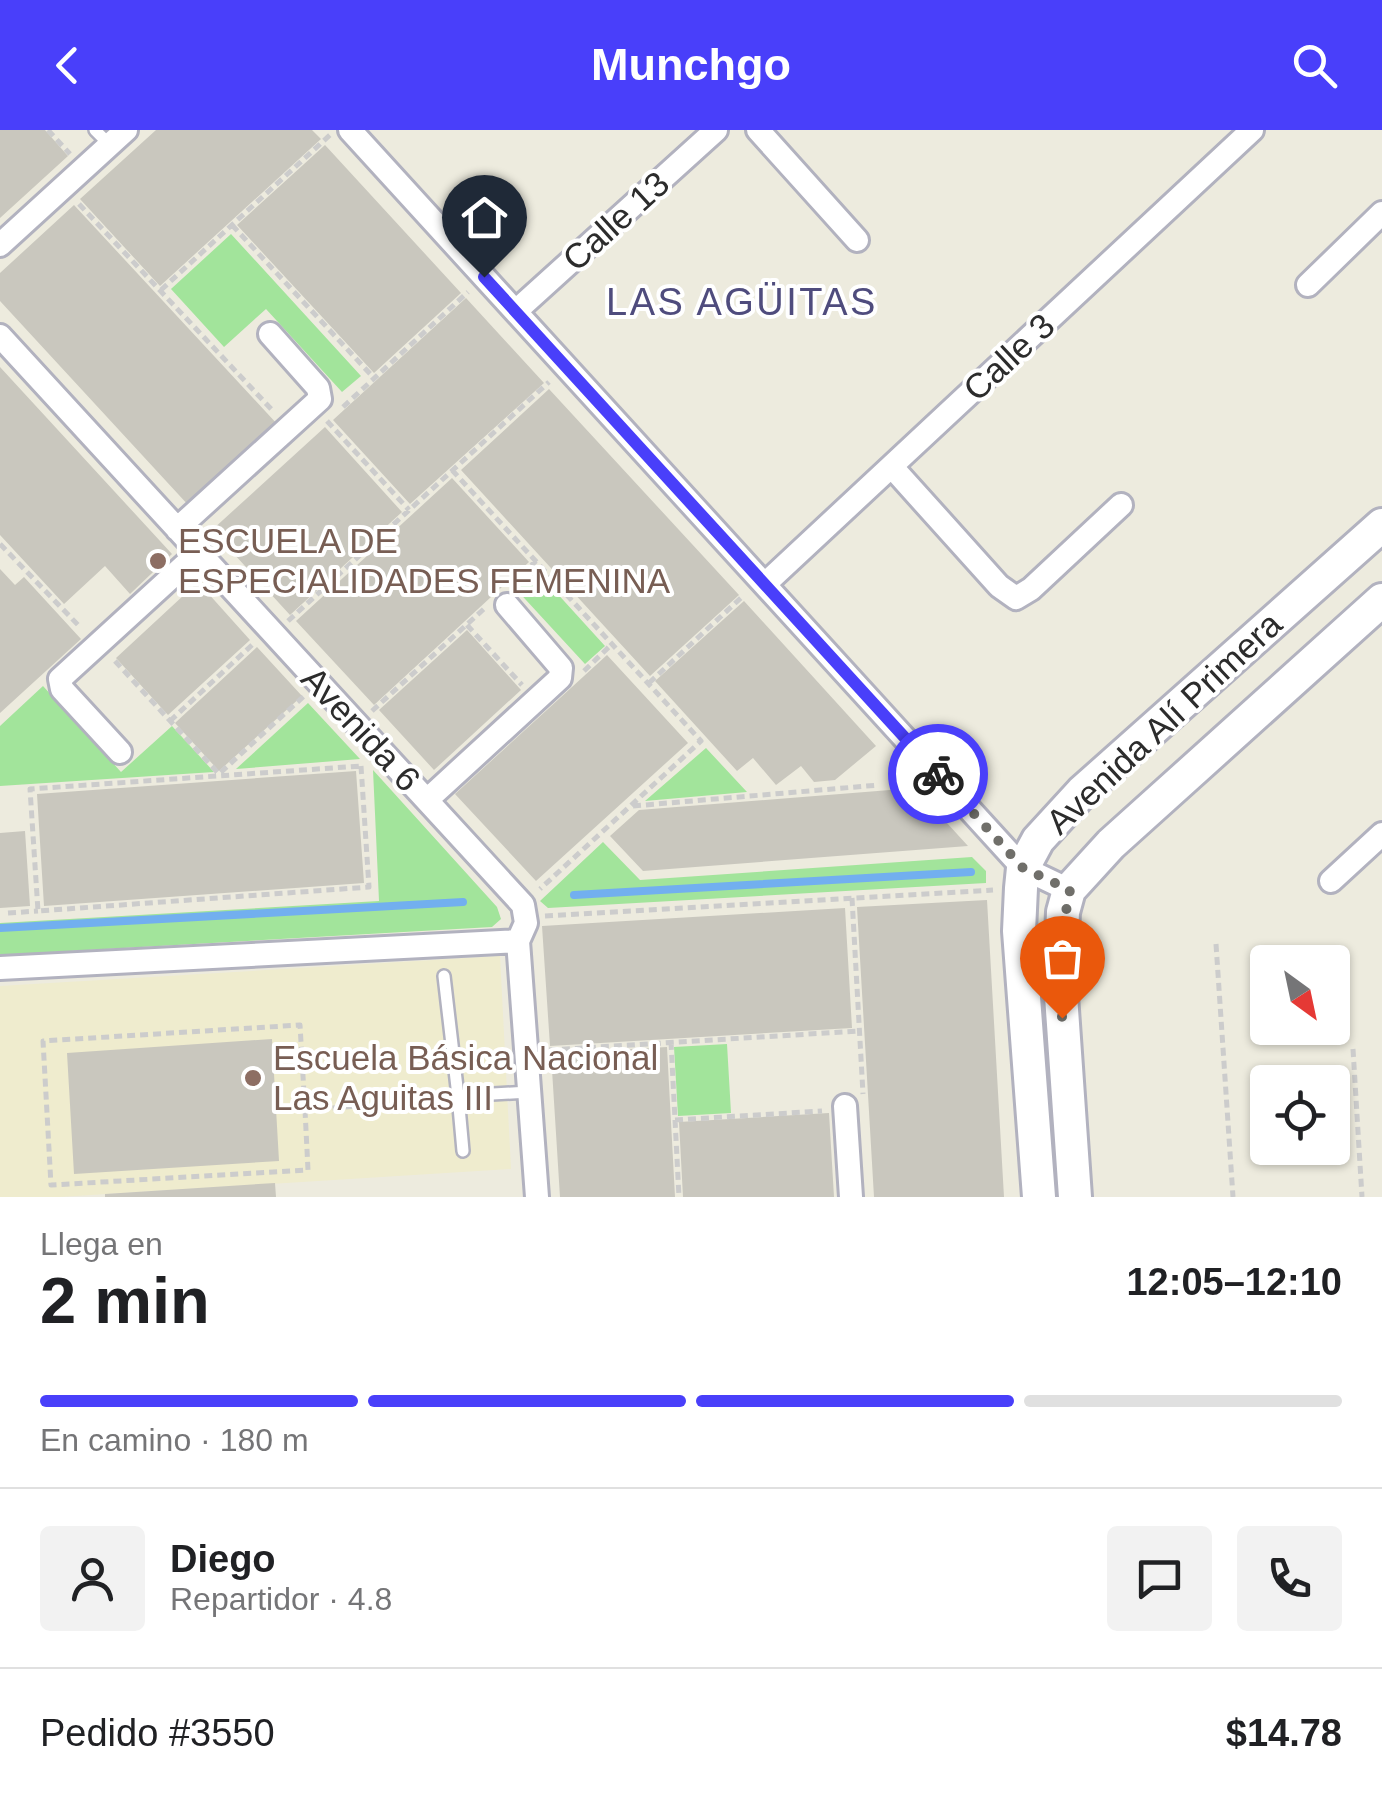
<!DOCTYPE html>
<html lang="es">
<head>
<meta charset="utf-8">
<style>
	body { margin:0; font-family:Helvetica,sans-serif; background:#f2f2f2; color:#202124; height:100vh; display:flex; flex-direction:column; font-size:38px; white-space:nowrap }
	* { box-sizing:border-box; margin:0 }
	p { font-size:32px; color:#757577 }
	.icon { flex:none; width:55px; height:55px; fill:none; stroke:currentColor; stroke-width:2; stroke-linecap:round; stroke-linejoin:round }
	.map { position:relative; height:1067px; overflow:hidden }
	.drawer { display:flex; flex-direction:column; background:#fff; flex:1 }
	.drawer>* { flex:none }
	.needle { width:65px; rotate:147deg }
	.controls { position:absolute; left:1250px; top:815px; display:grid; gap:20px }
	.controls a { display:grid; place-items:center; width:100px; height:100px; border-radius:10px; background:#fff; box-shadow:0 2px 8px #0004; font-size:50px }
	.pin { position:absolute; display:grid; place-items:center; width:85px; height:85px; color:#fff; margin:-102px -42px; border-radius:50% 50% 50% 0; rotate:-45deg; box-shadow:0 0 10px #0007 }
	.pin .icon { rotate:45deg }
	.courier { position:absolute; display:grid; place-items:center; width:100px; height:100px; margin:-50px; border:8px solid #493ffa; border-radius:50%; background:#fff; color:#222; box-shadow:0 2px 12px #0007 }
	.head em { font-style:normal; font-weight:700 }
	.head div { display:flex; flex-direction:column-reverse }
	.head { display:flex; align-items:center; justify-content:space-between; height:170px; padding:0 40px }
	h1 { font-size:65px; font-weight:700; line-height:75px }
	.bar { display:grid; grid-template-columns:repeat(4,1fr); gap:15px 10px; align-content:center; height:120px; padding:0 40px }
	.bar i { height:12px; border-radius:8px; background:#e0e0e0 }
	.bar .current { background:#493ffa }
	.bar p { grid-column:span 4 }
	.line { display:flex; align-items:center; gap:25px; padding:0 40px; border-top:2px solid #e0e0e0 }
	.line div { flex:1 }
	.round { display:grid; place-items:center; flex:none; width:105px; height:105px; border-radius:10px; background:#f2f2f2 }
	header { display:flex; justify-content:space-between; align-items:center; height:130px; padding:0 40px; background:#493ffa; color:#fff; font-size:45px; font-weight:700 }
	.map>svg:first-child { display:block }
</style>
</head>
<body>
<header><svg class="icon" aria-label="back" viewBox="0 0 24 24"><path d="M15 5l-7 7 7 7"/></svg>Munchgo<svg class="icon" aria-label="search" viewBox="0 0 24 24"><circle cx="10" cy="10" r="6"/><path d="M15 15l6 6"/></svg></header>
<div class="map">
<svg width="1382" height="1067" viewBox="0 0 1382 1067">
	<rect width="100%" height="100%" fill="#edebde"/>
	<path fill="#efecce" d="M500 826 511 1039 59 1067H0V856Z"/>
	<path fill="#a2e49b" d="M231 104 361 246 342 262 266 179 224 217 171 159Z
		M534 438 605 516 585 534 514 457Z
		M43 556 121 642 172 596 214 642 0 656V596Z
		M308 573 360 629 236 639Z
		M706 618 747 662 645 671Z
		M373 640 497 777 501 789 492 797 0 825V793L379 771Z
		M603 712 640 750 972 727 986 741V753L548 778 540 771Z
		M727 914 731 983 678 986 674 917Z"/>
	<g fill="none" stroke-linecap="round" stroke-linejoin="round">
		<path stroke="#72afef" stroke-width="8" d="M574 765 971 742
			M0 798 463 772"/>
	</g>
	<path fill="#c9c7be" d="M0 0H45L68 26 0 88Z
		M156 0H312L321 9 160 156 80 69Z
		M325 15 461 163 374 243 237 95Z
		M74 75 278 295 190 377 0 171V143Z
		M466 168 544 253 410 374 333 290Z
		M0 237 172 424 130 464 105 436 64 474 0 405Z
		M549 259 739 465 650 546 461 340Z
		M325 297 402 382 290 485 212 400Z
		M452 348 529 432 374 575 296 491Z
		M0 439 15 455 24 447 81 509 0 583Z
		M198 452 250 510 168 585 116 528Z
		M744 471 876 616 835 650 814 652 801 636 776 655 753 628 737 641 655 551Z
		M467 500 521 560 434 640 379 580Z
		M257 517 302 566 219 641 175 593Z
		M607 525 688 613 536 751 455 664Z
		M356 641 364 753 44 776 37 664Z
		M915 658 968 716 643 741 610 706 639 680Z
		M25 701 30 776 0 778V703Z
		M987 770 1004 1067H874L857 777Z
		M845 778 852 898 550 916 542 796Z
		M272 909 279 1031 74 1044 67 923Z
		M667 917 675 1067H560L551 924Z
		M829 983 834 1067H683L679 992Z
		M275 1053 276 1067H105V1064Z"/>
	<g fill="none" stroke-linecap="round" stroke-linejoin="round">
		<defs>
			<path id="lane" d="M95 0 110 15
				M444 846 458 966 529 962
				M458 966 463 1021"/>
			<path id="street" d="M350 0 1023 738 1069 760
				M758 0 857 110
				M0 115 126 0
				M1308 155 1382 83
				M516 181 716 0
				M0 206 523 775 526 793 518 811 537 1067
				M892 337 999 456 1016 468 1031 459 1121 375
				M177 399 320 269 318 258 270 204
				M765 454 1252 0
				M120 622 62 559 60 549 199 422
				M427 670 560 548 561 538 507 475
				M1331 751 1382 704
				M0 838 518 811
				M845 976 851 1067"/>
			<path id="secondary" d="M1039 1067 1019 801 1021 758 1023 738 1038 710 1082 662 1382 395
				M1075 1067 1060 851 1063 782 1069 760 1111 714 1382 470"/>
		</defs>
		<use href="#lane" stroke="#b2b2bf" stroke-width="16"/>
		<use href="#street" stroke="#b2b2bf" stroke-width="28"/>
		<use href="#secondary" stroke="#b2b2bf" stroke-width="38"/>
		<path stroke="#ccc" stroke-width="5" stroke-dasharray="8 5" stroke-linecap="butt" d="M48 0 70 24
			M79 74 273 281
			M232 95 374 248
			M161 160 330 5
			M343 277 468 162
			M327 291 409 380
			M452 340 701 611 540 759
			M0 414 81 498
			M512 453 536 431
			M288 491 549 252
			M467 495 522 555
			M115 531 219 644 304 566
			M584 541 612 514
			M649 553 744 465
			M372 581 486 477
			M170 591 252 515
			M361 636 369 757 38 781 30 659Z
			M633 676 879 655
			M852 768 863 964
			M8 783 38 781
			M545 786 993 760
			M1216 814 1233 1067
			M671 912 679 1067
			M1353 919 1362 1067
			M549 920 859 901
			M305 980 308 1040 51 1055 43 911 300 895 305 980 385 974
			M675 990 822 981"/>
		<use href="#lane" stroke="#fff" stroke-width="11"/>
		<use href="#street" stroke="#fff" stroke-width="22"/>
		<use href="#secondary" stroke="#fff" stroke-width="32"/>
	</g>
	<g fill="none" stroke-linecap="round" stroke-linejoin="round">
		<path stroke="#706f6a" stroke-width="10" stroke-dasharray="0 18" d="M938 644 1023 738 1070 760 1062 803V888"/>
		<path stroke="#493ffa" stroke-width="12" d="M484 147 938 644"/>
	</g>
	<g fill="#8d6e63" stroke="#fff" stroke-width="4">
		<circle cx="158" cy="431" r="10"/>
		<circle cx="253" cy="948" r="10"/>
	</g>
	<g text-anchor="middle" stroke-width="8" stroke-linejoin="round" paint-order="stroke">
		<g font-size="35" fill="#2c2c2c" stroke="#fff">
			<text transform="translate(616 91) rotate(-42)" y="12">Calle 13</text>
			<text transform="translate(1009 227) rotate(-43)" y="12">Calle 3</text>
			<text transform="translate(1164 593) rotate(-43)" y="12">Avenida Alí Primera</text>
			<text transform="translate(361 599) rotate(47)" y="12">Avenida 6</text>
		</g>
		<g font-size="35" fill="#785e54" stroke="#fff" text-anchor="start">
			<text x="178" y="423">ESCUELA DE<tspan x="178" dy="40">ESPECIALIDADES FEMENINA</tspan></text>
			<text x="273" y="940">Escuela Básica Nacional<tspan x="273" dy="40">Las Aguitas III</tspan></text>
		</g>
		<g font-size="38" letter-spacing="2.5" fill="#4f4c7d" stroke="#fff">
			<text x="742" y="185">LAS AGÜITAS</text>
		</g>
	</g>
</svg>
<div class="controls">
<a><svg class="needle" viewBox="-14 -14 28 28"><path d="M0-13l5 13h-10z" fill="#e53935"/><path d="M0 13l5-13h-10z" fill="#757577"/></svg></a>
<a><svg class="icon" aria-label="locate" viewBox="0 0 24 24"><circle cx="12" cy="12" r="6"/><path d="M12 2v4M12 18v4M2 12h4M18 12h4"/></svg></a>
</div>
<div class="pin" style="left:1062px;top:888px;background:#ea580c"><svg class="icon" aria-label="bag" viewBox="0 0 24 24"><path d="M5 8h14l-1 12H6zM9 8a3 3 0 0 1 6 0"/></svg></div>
<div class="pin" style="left:484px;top:147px;background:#1f2937"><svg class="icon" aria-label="home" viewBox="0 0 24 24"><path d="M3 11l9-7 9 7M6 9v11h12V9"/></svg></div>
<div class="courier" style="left:938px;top:644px"><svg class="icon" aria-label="bike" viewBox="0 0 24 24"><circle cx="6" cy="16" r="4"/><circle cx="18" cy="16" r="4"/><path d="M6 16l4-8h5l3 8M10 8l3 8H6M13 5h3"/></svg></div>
</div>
<section class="drawer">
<div class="head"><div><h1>2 min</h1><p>Llega en</p></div><em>12:05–12:10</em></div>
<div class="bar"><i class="current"></i><i class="current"></i><i class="current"></i><i></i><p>En camino · 180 m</p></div>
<div class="line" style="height:180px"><a class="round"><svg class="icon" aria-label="person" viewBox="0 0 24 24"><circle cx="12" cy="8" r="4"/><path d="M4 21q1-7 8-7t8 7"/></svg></a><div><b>Diego</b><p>Repartidor · 4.8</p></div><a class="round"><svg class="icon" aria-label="chat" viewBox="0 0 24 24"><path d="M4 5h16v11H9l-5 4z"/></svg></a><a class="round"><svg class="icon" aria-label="phone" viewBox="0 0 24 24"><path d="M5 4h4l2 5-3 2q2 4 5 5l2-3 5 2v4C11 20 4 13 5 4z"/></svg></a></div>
<div class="line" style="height:130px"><div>Pedido #3550</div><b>$14.78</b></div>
</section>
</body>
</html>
